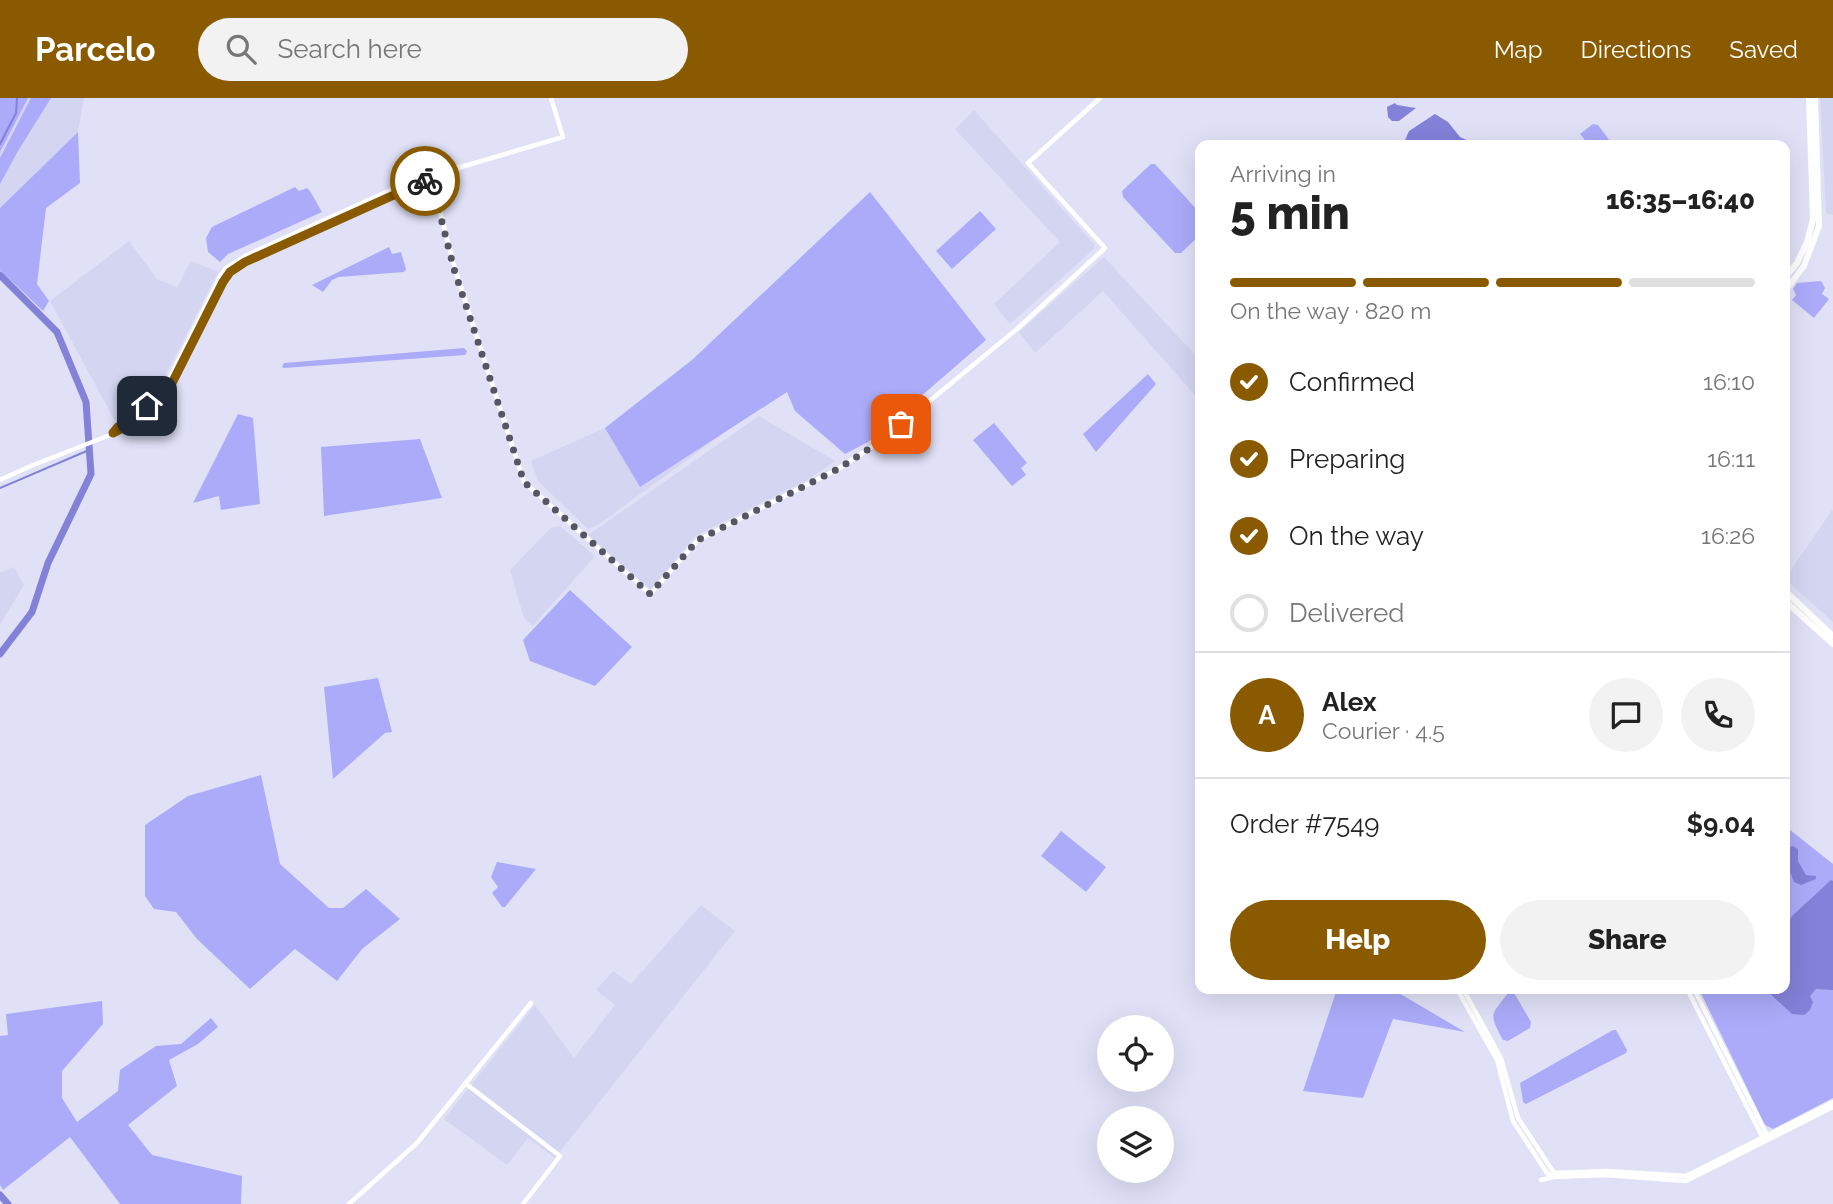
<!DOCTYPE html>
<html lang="en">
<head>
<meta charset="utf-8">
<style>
	body { margin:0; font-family:Raleway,sans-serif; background:#f2f2f2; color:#222; height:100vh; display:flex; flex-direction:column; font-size:26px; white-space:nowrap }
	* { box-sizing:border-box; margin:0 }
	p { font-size:23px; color:#767676 }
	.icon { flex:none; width:38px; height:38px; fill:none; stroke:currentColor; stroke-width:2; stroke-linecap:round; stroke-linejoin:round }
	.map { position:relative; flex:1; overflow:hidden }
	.drawer { position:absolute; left:1195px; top:42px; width:595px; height:854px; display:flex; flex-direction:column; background:#fff; border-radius:14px; box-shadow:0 7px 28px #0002 }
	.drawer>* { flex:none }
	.tools { position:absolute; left:1097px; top:917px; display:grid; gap:14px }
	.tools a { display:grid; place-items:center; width:77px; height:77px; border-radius:50%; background:#fff; box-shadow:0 7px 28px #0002; font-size:35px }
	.pin { position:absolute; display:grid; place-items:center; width:60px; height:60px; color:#fff; margin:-30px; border-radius:14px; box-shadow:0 4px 10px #0006 }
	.courier { position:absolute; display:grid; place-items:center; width:70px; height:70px; margin:-35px; border:5px solid #895a00; border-radius:50%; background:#fff; color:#222; box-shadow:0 2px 9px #0007 }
	.headline em { font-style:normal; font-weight:800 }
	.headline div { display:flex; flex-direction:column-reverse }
	.headline { display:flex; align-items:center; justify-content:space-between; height:119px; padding:0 35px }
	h1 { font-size:46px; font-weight:800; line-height:52px }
	.bar { display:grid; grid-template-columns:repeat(4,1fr); gap:10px 7px; align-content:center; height:84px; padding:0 35px }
	.bar i { height:9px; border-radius:5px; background:#e0e0e0 }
	.bar .on { background:#895a00 }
	.bar p { grid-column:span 4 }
	.line { display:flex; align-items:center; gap:18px; padding:0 35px; border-top:2px solid #e0e0e0 }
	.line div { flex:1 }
	.round { display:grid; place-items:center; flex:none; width:74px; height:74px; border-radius:37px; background:#f2f2f2 }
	ol { padding:0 35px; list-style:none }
	li { display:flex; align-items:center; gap:21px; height:77px }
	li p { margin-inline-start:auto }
	li .icon { padding:7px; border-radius:50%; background:#895a00; color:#fff; stroke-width:4 }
	li:last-child { color:#767676 }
	li i { width:38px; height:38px; border:4px solid #e0e0e0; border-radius:50% }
	.cta { display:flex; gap:14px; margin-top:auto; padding:14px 35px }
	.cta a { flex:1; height:80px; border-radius:42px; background:#895a00; color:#fff; font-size:28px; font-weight:800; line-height:80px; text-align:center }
	.cta a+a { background:#f2f2f2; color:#222 }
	header { display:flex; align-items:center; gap:42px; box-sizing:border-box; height:98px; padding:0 35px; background:#895a00; color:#fff }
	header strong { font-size:33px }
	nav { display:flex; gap:38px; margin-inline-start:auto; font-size:24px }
	.search { width:490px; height:63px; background:#f2f2f2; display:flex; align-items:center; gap:18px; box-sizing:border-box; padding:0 24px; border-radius:38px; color:#767676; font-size:26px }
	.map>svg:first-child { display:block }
</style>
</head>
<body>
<header>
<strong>Parcelo</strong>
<div class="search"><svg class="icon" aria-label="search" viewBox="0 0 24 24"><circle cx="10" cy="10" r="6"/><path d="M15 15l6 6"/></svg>Search here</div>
<nav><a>Map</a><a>Directions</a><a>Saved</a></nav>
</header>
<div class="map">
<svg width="1833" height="1106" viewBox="0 0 1833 1106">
	<rect width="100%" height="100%" fill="#e0e1f7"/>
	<path fill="#d4d5f1" d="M0 0H84L78 34 0 110Z
		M1820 0H1833V117L1826 115Z
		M974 12 1094 146V151L1010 226 994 206 1060 144 955 31Z
		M129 143 157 181 177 189 191 163 218 174 157 294 116 325 50 203Z
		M1104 159 1200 262V303L1103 193 1035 255 1019 234Z
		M692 262 739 324 598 427 588 431 538 383 531 363 605 330Z
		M759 318 835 363 809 381 695 438 651 492 588 437Z
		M1832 412 1833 413V524L1785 481Z
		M560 428 595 458 533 528 524 520 510 472 552 429Z
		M14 469 24 487 0 526V475Z
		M701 807 735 833 555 1060 528 1040 507 1067 444 1021 535 907 574 960 615 907 596 892 613 873 631 886Z"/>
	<path fill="#ababf9" d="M0 0H28L0 54Z
		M31 0H51L18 53 0 86V60Z
		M1593 26 1598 27 1613 47H1589L1580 36Z
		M78 34 80 85 46 110 37 186 49 203 43 213 0 172V110Z
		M1151 66H1155L1200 115V137L1181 155H1175L1123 99 1122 93Z
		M295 89 299 93 307 90 310 93 322 114 228 156 220 164 208 154 206 140 212 129Z
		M870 94 986 242 868 344 845 356 795 313 787 294 640 389 605 330 692 262Z
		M980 113 996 131 952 171 936 153Z
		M389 149 392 156 401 154 406 171 404 174 339 179 332 182 323 194 312 187Z
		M1821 183 1825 190 1822 196 1829 201 1814 220 1792 202 1796 197 1793 191 1797 185Z
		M464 250 467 253 465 257 284 270 282 269 284 265Z
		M1148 276 1156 286 1096 354 1083 336Z
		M238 316 253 320 260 406 221 412 219 398 193 405Z
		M994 325 1027 365 1021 370 1026 377 1012 388 973 342Z
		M420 341 442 400 324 418 321 349Z
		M570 492 632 549 595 588 530 563 523 542Z
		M378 580 392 634 385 635 333 681 324 589Z
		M261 677 280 766 329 810H343L366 791 400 821 362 851 337 883 295 851 250 891 197 841 176 814 154 811 145 798V727L188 698Z
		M1785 728 1833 766V1000L1773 1031 1765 1027 1699 891H1785Z
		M1061 733 1106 769 1086 794 1041 758Z
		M497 764 536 771 505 809H502L492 795 498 789 491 779Z
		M1337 891H1392L1465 934 1393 921 1363 1000 1303 993Z
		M1510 892 1513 893 1531 924 1530 930 1508 943 1503 942C1487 913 1492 918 1510 892Z
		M102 903 103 926 62 973V1000L77 1024 118 993 120 972 156 948 181 946 211 920 218 929 198 946 169 962 177 988 128 1027 152 1057 242 1078 241 1106H120L70 1039 3 1092 0 1087V938L8 937 6 916Z
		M1613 932H1616L1627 952 1626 955 1526 1006 1523 1004 1520 985Z"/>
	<path fill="#8381d8" d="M1395 5 1397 7 1416 10 1399 23H1392L1388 19 1387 9Z
		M1435 16 1448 24 1460 39 1477 47H1403L1409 33Z
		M1793 748 1798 751V763L1806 777 1816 778V781L1801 787 1794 784 1785 762V750Z
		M1831 782 1833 783V892L1816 891 1810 898 1813 904 1810 912 1804 917 1792 916 1765 891H1785V830L1792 818Z"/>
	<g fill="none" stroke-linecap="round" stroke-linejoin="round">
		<path stroke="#8381d8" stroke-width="2" d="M0 46 16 15 17 0
			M0 390 89 352"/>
		<path stroke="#8381d8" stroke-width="7" d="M0 177 57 234 86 304 91 376 48 465 32 514 0 556
			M0 1097 8 1106"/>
		<path stroke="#fff" stroke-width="4.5" d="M430 75 455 171 524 384 650 496 698 442 838 371 881 343 1017 231 1105 150 1028 65 1100 0
			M113 335 118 329 161 297 221 177 226 170 247 157 424 77 451 69H461L563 39 551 0
			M0 382 31 368 120 333 160 304 223 184 237 169 400 94 460 70
			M1457 891 1497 962 1513 1023 1547 1075 1553 1079
			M1463 891 1501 960 1518 1020 1554 1075 1607 1073 1686 1078 1833 1004
			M1687 891 1763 1040
			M1694 891 1767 1037
			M465 985 560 1058 523 1106
			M1541 1082 1554 1079 1606 1077 1686 1083 1833 1009
			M349 1106 417 1045 531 905"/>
		<path stroke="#fff" stroke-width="6" d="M1785 180 1797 165 1807 144 1813 121 1809 0
			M1785 193 1804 168 1819 128 1815 0
			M1785 493 1833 538
			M1785 503 1833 546"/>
	</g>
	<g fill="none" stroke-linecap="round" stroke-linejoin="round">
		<path stroke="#565662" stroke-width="7" stroke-dasharray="0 12.6" d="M425 83 431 81 454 171 524 384 650 496 698 442 838 371 881 343 901 326"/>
		<path stroke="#895a00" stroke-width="9" d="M147 308 118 329 113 335 134 324 165 299 223 184 230 174 245 164 425 83"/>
	</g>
</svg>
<div class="tools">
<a><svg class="icon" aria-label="locate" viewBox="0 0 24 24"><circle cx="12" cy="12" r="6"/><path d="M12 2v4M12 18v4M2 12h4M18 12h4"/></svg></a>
<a><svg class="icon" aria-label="layers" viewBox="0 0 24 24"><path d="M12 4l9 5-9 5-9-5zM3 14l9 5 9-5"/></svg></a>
</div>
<div class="pin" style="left:901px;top:326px;background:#ea580c"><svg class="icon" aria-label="bag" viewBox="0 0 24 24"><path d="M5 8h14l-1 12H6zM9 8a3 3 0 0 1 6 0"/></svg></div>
<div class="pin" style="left:147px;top:308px;background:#1f2937"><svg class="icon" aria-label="home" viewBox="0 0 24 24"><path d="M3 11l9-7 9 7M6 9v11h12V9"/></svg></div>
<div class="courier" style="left:425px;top:83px"><svg class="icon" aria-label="bike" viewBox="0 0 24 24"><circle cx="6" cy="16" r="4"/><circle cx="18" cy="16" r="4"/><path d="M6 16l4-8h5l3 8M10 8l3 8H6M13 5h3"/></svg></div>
<section class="drawer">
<div class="headline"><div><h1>5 min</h1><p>Arriving in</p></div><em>16:35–16:40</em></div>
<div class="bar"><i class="on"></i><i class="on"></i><i class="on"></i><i></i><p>On the way · 820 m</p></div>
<ol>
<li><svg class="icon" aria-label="check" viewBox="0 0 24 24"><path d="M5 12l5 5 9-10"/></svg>Confirmed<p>16:10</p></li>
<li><svg class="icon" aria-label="check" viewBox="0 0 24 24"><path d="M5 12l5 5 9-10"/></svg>Preparing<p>16:11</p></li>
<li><svg class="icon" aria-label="check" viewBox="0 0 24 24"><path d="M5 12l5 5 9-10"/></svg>On the way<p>16:26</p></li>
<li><i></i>Delivered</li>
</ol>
<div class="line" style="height:126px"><b class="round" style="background:#895a00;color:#fff">A</b><div><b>Alex</b><p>Courier · 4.5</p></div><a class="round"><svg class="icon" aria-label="chat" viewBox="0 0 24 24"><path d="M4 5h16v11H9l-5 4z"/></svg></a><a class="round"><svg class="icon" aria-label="phone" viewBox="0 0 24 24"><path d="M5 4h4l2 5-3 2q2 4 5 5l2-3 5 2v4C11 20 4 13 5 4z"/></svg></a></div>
<div class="line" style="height:91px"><div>Order #7549</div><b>$9.04</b></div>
<div class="cta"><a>Help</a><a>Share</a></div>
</section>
</div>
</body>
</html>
